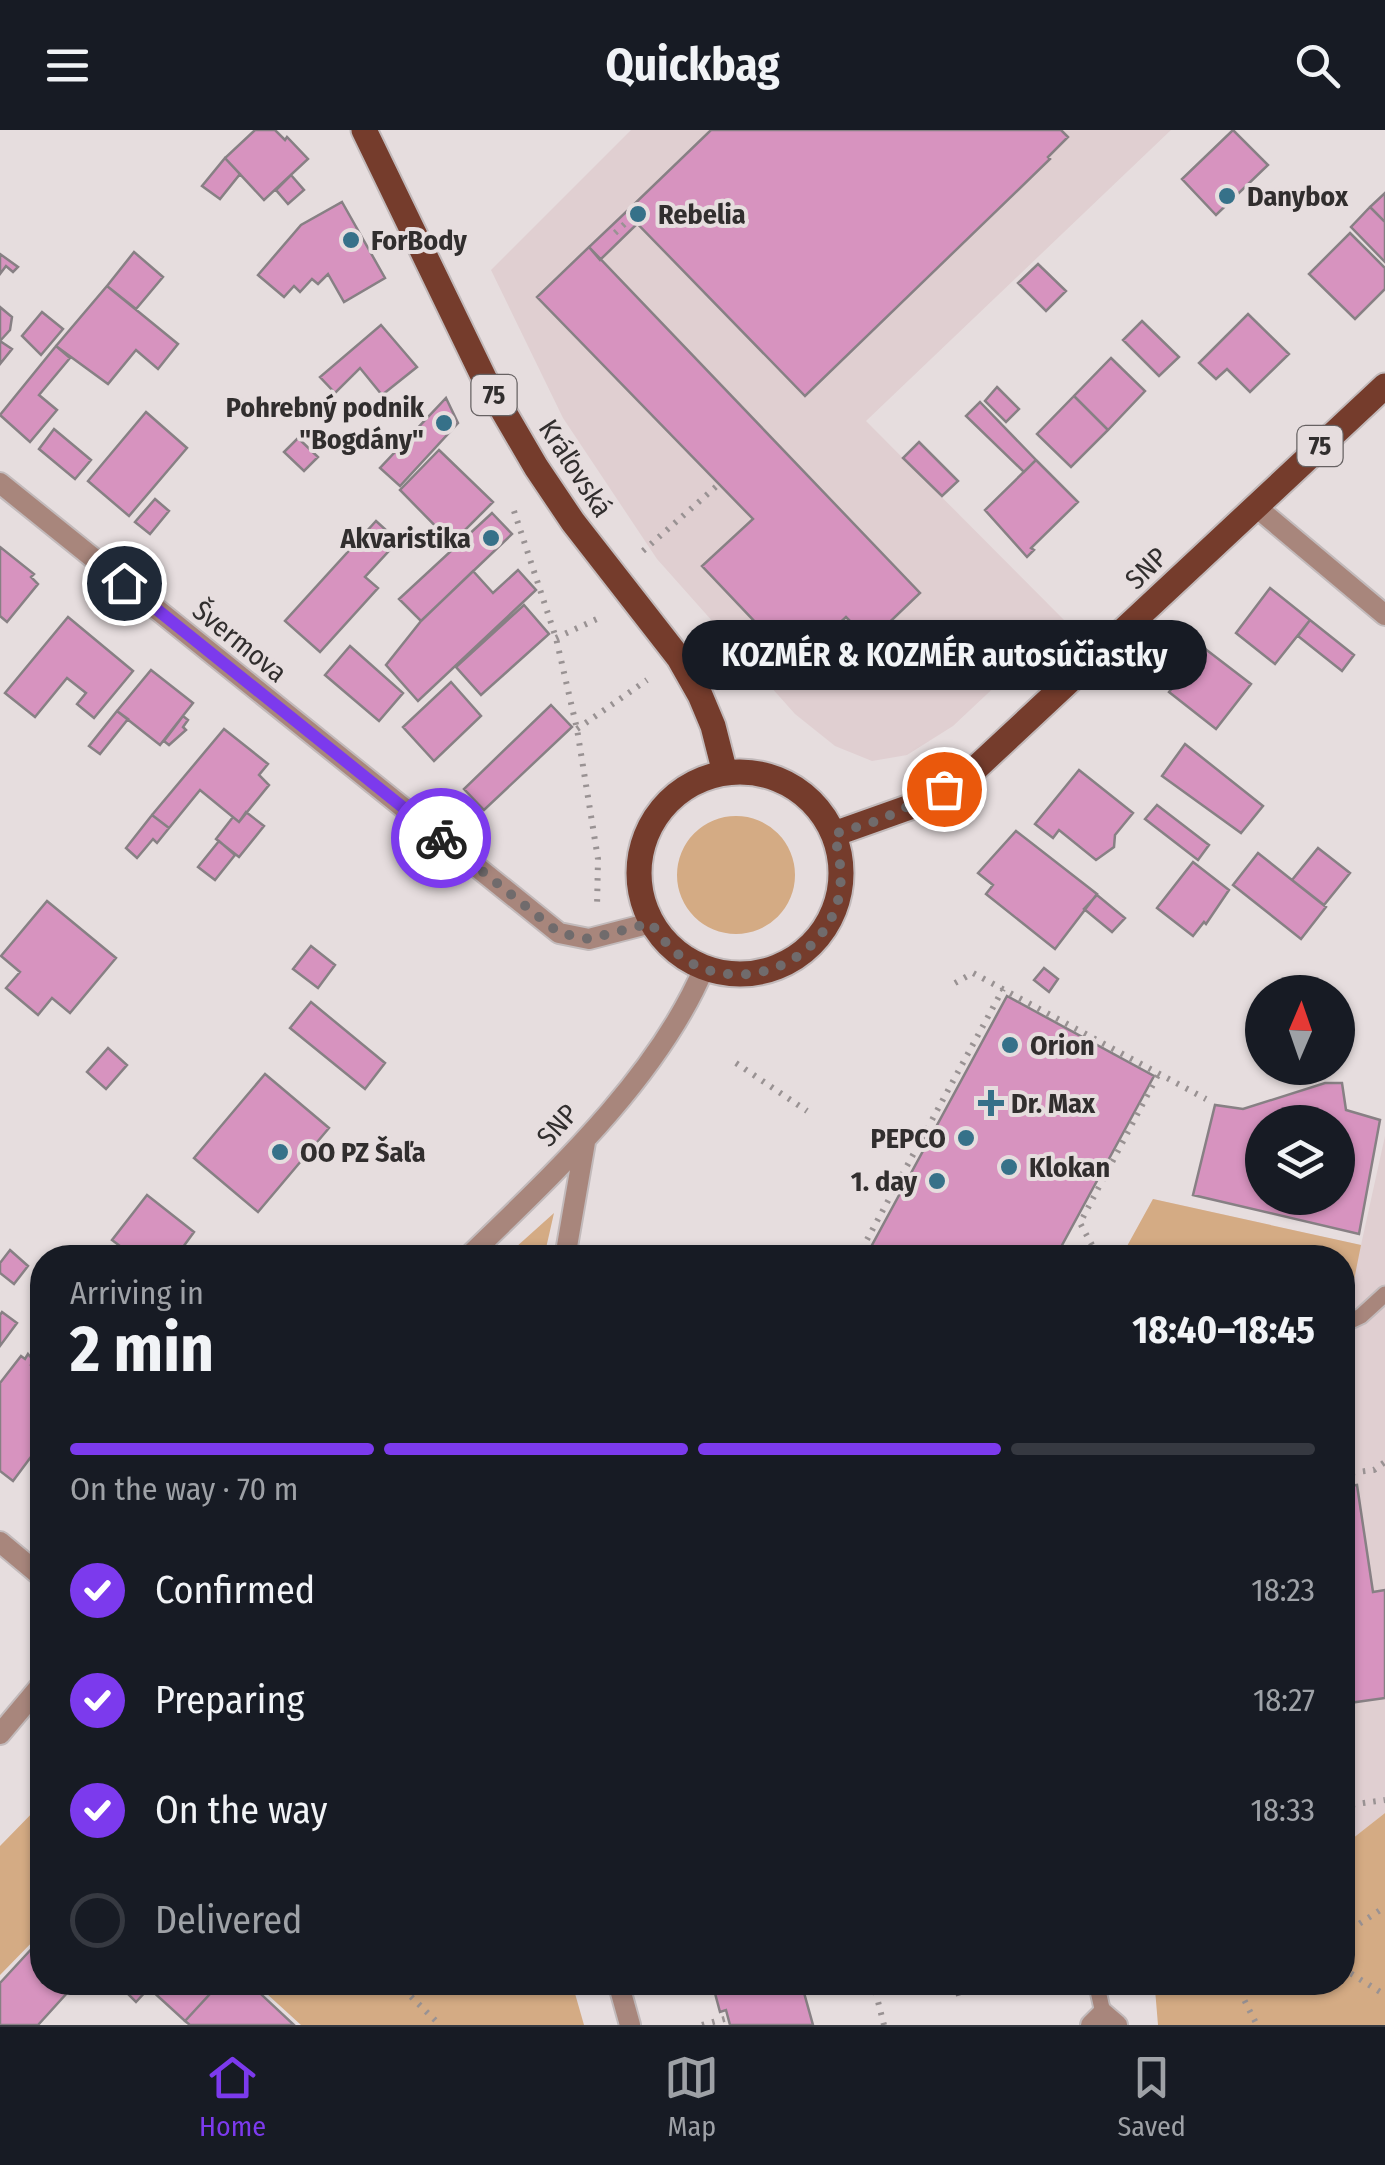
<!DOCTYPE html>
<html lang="en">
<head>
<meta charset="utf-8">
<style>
	body { margin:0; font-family:"Fira Sans Condensed",sans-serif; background:#20242c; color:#f1f3f6; height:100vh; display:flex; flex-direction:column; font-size:38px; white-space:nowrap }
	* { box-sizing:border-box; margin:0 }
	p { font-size:32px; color:#9ea1a6 }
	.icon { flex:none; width:55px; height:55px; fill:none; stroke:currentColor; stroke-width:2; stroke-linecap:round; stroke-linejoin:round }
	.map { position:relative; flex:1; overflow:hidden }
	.side { position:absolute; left:30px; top:1115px; width:1325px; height:750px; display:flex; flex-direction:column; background:#171b24; border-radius:40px; box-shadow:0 2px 8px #0004 }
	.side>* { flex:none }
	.needle { width:65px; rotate:2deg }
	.controls { position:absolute; left:1245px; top:845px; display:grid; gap:20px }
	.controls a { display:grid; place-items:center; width:110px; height:110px; border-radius:50%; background:#171b24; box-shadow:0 2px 8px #0004; font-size:50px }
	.pin { position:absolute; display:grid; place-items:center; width:85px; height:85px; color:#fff; margin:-42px; border:5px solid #fff; border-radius:50%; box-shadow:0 2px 10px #0007 }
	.courier { position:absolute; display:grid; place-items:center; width:100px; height:100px; margin:-50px; border:8px solid #7c3aed; border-radius:50%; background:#fff; color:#222; box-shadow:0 2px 12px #0007 }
	.bubble { position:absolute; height:70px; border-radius:35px; background:#171b24; box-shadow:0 2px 8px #0004; font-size:32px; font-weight:700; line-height:70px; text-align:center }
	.head em { font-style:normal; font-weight:700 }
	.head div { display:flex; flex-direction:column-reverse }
	.head { display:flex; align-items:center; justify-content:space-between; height:170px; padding:0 40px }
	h1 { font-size:65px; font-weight:700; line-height:75px }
	.bar { display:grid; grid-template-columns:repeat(4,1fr); gap:15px 10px; align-content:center; height:120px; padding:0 40px }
	.bar i { height:12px; border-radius:8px; background:#363941 }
	.bar .current { background:#7c3aed }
	.bar p { grid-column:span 4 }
	ol { padding:0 40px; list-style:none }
	li { display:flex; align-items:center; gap:30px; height:110px }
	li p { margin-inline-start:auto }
	li .icon { padding:10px; border-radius:50%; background:#7c3aed; color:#fff; stroke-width:4 }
	li:last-child { color:#9ea1a6 }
	li i { width:55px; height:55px; border:5px solid #363941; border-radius:50% }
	header { display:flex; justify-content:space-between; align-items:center; height:130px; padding:0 40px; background:#171b24; font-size:45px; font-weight:700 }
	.tab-bar { display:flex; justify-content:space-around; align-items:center; height:140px; border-top:2px solid #363941; background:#171b24; font-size:28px; color:#9ea1a6 }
	.tab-bar a { display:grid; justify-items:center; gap:5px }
	.tab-bar .current { color:#7c3aed }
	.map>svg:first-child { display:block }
</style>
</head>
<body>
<header><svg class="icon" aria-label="menu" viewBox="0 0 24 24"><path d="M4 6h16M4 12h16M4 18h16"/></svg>Quickbag<svg class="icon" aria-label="search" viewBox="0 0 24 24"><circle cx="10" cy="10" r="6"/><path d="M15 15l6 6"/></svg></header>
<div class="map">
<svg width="1385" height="1895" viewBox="0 0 1385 1895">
	<rect width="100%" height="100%" fill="#e6ddde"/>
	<path fill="#e0cfd1" d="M631 0H1171L866 291 1065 491 953 596 907 625 872 631 835 616 795 584 657 429 563 288 491 140Z
		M1385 1006V1683L1343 1716 1342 1128H1121L1153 1069 1361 1115Z"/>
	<path fill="#d4ab84" d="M677 745a59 59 0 1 1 118 0a59 59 0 1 1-118 0Z
		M1153 1069 1361 1115 1352 1160 1343 1165 1342 1128 1121 1127Z
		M554 1083 544 1127H505Z
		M42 1673V1802L0 1845V1716Z
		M1385 1683V1895H1158L1155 1859 1164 1853 1342 1852 1343 1716Z
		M255 1853H572L584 1895H301Z"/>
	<path fill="#d793bf" stroke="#878084" stroke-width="2.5" fill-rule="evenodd" d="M255 0H275L285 10 287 7 308 29 264 70 225 28Z
		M711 0H1061L1068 7 1048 27 1050 29 805 266 626 82Z
		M1233 0 1268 35 1216 85 1182 49Z
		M225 28 240 44 220 69 202 56Z
		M291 45 304 60 288 74 276 60Z
		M1385 63V92L1370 77Z
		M342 72 385 148 344 172 328 144 318 154 312 149 300 162 294 156 284 167 258 145 301 95Z
		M1370 77 1385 92V132L1351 97Z
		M626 82 638 93 600 130 589 117Z
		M1350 103 1385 138V159L1355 189 1309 144Z
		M589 117 920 463 870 511 846 487 795 534 702 436 753 389 537 167Z
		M134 122 163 147 136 179 107 156Z
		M0 124 18 137 13 142 6 136 0 144Z
		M1038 134 1066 161 1046 181 1018 153Z
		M107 156 178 214 158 239 136 220 108 254 56 216Z
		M0 177 12 187 10 200 0 211 12 219 0 234Z
		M42 182 63 199 41 225 22 206Z
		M1248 184 1289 224 1250 262 1227 239 1216 249 1199 233Z
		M1142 191 1179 227 1159 246 1123 210Z
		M381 195 417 237 382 265 360 238 335 263 320 247Z
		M56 216 70 228 39 265 57 280 30 312 0 285Z
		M1111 228 1145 261 1108 300 1074 266Z
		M997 257 1019 279 1006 292 985 271Z
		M1074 266 1108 300 1071 337 1037 304Z
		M446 268 458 293 400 356 380 338Z
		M980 272 1036 330 1024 342 966 286Z
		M146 282 187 318 129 386 88 351Z
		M54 299 91 330 75 349 39 319Z
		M298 308 318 327 304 341 284 322Z
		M919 312 958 351 942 366 903 328Z
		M439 320 493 372 452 413 400 360Z
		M1036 330 1078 372 1031 418 1034 420 1027 427 985 380Z
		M155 369 169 381 150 404 135 392Z
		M492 383 512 404 421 491 399 469Z
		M376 391 398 411 365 447 378 458 320 522 285 491Z
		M0 417 34 444 31 447 38 454 7 492 0 486Z
		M518 440 536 460 418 571 386 535 421 491 473 441 493 463Z
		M1270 458 1310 490 1275 534 1236 503Z
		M524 475 549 504 481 565 456 537Z
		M68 487 133 541 94 588 77 574 86 563 67 548 35 587 5 563Z
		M1310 490 1354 525 1342 541 1298 506Z
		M350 516 403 563 379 591 325 545Z
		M1204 518 1251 554 1216 599 1169 562Z
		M151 540 193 573 160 615 117 581Z
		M451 552 481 586 434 631 403 597Z
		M551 575 572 597 484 680 464 659Z
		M117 581 128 589 100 624 89 616Z
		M183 586 188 590 183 597 186 600 169 615 164 611Z
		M224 599 268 634 259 645 269 655 239 692 200 660 169 698 152 685Z
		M1185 614 1263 676 1241 703 1162 646Z
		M1079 640 1133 683 1115 705 1114 717 1096 730 1059 700 1053 708 1035 694Z
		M1157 675 1209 715 1198 730 1145 689Z
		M246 682 264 696 239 727 216 709 233 687 239 692Z
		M152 685 169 698 157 713 153 709 137 728 126 718Z
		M1016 701 1097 764 1055 819 986 764 993 755 978 743Z
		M219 711 235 725 215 750 198 737Z
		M1318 718 1350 743 1324 775 1292 750Z
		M1258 723 1326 777 1301 809 1233 755Z
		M1193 732 1229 760 1206 794 1204 792 1193 806 1157 778Z
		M1097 765 1125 788 1112 802 1084 779Z
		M47 771 116 828 70 883 52 868 38 885 6 858 20 842 1 826Z
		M311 816 335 835 318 858 293 839Z
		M1044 838 1058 849 1049 862 1034 850Z
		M1007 866 1154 946 1055 1128H865Z
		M311 872 385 933 365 959 290 898Z
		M108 918 127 935 106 959 87 942Z
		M265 944 329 998 258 1082 194 1028Z
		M1325 953H1342L1346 980 1380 990 1359 1104 1193 1065 1215 975 1243 979ZM1262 992H1338V1068H1262Z
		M147 1065 194 1102 175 1128H118L124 1119 112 1110Z
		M10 1120 28 1136 14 1154 0 1143V1133Z
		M2 1182 17 1193 0 1216V1185Z
		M28 1224 34 1231 31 1235 42 1243V1312L13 1351 0 1341V1253L21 1226 25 1229Z
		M1357 1355 1373 1462 1385 1460V1568L1342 1574V1357Z
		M1342 1595 1352 1674 1342 1676Z
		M36 1814 42 1820V1852H77L38 1895H0V1853Z
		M137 1852H221L185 1891 149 1858 136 1872 127 1863Z
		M221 1852H248L294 1895H190L185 1891Z
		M712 1852H801L813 1895H730L726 1880 720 1882Z
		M953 1852H1002L957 1865Z"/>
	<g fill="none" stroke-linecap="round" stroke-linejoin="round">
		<defs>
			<path id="lane" d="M1342 1195 1361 1186 1385 1164
				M1096 1852 1103 1883"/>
			<path id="street" d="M0 353 559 803 589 809 651 793
				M1255 376 1385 485
				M467 1128C552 1045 657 949 704 838
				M565 1128 585 1012
				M0 1412 42 1447
				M0 1604 42 1554
				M618 1852 630 1895
				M1091 1895 1103 1883 1117 1895"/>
			<path id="primary" d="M364 0 484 248 536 337 573 392 679 528 700 565 713 596 725 643
				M639 743a101 101 0 1 1 202 0a101 101 0 1 1-202 0Z
				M834 704 910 677 976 638 1385 256"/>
		</defs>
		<use href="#lane" stroke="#c2babb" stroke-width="19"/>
		<use href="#street" stroke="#c2babb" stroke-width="24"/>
		<use href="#primary" stroke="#c2babb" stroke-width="29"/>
		<path stroke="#999293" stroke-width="6" stroke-dasharray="2.5 8" stroke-linecap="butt" d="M615 103 632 87
			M514 381 556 508 577 599 598 729 597 778
			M643 421 719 354
			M556 508 599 488
			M577 599 647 550
			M955 853 973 843 1206 969
			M736 933 807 981
			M1092 1115 1080 1093 1159 943
			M857 1128 1003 859
			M1342 1344 1374 1340 1385 1332
			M1342 1676 1385 1670
			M1342 1805 1385 1777
			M1342 1838 1385 1865
			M396 1852 440 1895
			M873 1852 884 1895
			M1235 1852 1257 1895
			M702 1895 728 1888"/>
		<use href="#lane" stroke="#a8867c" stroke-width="15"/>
		<use href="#street" stroke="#a8867c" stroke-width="20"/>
		<use href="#primary" stroke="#753c2c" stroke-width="25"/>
	</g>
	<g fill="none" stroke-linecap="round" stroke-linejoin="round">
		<path stroke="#706b6c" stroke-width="10" stroke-dasharray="0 18" d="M441 708 559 803 589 809 651 793C660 806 670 819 683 828 738 865 817 837 837 774 844 750 840 727 834 704L880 690 944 659"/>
		<path stroke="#7c3aed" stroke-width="12" d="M124 453 441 708"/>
	</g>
	<g fill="#367189" stroke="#e6ddde" stroke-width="4">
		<circle cx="1227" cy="66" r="10"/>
		<circle cx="638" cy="84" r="10"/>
		<circle cx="351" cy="110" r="10"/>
		<circle cx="444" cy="293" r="10"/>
		<circle cx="491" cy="408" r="10"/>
		<circle cx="1010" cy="915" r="10"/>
		<path d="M986 958h10v10h10v10h-10v10h-10v-10h-10v-10h10z"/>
		<circle cx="966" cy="1008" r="10"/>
		<circle cx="280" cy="1022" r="10"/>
		<circle cx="1009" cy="1037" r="10"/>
		<circle cx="937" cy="1051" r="10"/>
	</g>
	<g text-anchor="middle" stroke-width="8" stroke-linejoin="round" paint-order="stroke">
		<g fill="#e6ddde" stroke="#676263" stroke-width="2.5">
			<rect x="471.5" y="245" width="45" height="40" rx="8"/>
			<rect x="1297.5" y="296" width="45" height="40" rx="8"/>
		</g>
		<g font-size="25" font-weight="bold" fill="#312e2e">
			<text x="494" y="274">75</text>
			<text x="1320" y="325">75</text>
		</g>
		<g font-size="28" font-weight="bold" fill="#312e2e" stroke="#e6ddde" text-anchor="start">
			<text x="1247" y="76">Danybox</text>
			<text x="658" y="94">Rebelia</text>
			<text x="371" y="120">ForBody</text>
			<text x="424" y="287" text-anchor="end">Pohrebný podnik<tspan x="424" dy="32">"Bogdány"</tspan></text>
			<text x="471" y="418" text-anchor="end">Akvaristika</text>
			<text x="1030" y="925">Orion</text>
			<text x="1011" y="983">Dr. Max</text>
			<text x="946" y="1018" text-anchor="end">PEPCO</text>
			<text x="300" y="1032">OO PZ Šaľa</text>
			<text x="1029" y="1047">Klokan</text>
			<text x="917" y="1061" text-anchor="end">1. day</text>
		</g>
		<g font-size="28" fill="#312e2e" stroke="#e6ddde">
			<text transform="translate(576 338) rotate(57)" y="10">Kráľovská</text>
			<text transform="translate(1146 438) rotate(-44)" y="10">SNP</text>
			<text transform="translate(240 511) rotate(39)" y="10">Švermova</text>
			<text transform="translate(557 995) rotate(-48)" y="10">SNP</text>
		</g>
	</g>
</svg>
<div class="controls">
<a><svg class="needle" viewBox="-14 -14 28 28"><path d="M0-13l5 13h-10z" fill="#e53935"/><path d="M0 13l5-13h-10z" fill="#9ea1a6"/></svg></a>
<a><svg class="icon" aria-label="layers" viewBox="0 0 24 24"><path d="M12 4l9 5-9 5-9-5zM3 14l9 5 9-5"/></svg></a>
</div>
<div class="pin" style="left:944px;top:659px;background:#ea580c"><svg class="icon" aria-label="bag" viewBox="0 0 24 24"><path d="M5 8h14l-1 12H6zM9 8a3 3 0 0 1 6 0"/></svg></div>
<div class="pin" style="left:124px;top:453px;background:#1f2937"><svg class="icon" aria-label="home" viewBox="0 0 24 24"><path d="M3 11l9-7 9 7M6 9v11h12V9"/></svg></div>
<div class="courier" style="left:441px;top:708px"><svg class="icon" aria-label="bike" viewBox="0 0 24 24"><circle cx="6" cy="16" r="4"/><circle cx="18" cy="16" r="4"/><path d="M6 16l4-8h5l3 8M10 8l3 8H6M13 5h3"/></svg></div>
<div class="bubble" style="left:682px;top:490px;width:525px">KOZMÉR &amp; KOZMÉR autosúčiastky</div>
<section class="side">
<div class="head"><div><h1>2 min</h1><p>Arriving in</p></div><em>18:40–18:45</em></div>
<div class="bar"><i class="current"></i><i class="current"></i><i class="current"></i><i></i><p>On the way · 70 m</p></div>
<ol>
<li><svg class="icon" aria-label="check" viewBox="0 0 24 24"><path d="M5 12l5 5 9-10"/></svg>Confirmed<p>18:23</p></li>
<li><svg class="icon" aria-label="check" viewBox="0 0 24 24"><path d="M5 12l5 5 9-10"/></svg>Preparing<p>18:27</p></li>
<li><svg class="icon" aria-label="check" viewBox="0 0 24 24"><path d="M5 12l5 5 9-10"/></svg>On the way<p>18:33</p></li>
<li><i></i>Delivered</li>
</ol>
</section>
</div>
<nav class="tab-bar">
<a class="current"><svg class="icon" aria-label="home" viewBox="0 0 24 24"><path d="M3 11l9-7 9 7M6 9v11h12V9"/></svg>Home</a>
<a><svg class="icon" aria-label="map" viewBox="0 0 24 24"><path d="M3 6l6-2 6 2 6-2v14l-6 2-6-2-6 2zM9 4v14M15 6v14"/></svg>Map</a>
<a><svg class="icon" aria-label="saved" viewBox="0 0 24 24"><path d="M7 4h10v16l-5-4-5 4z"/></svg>Saved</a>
</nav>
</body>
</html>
